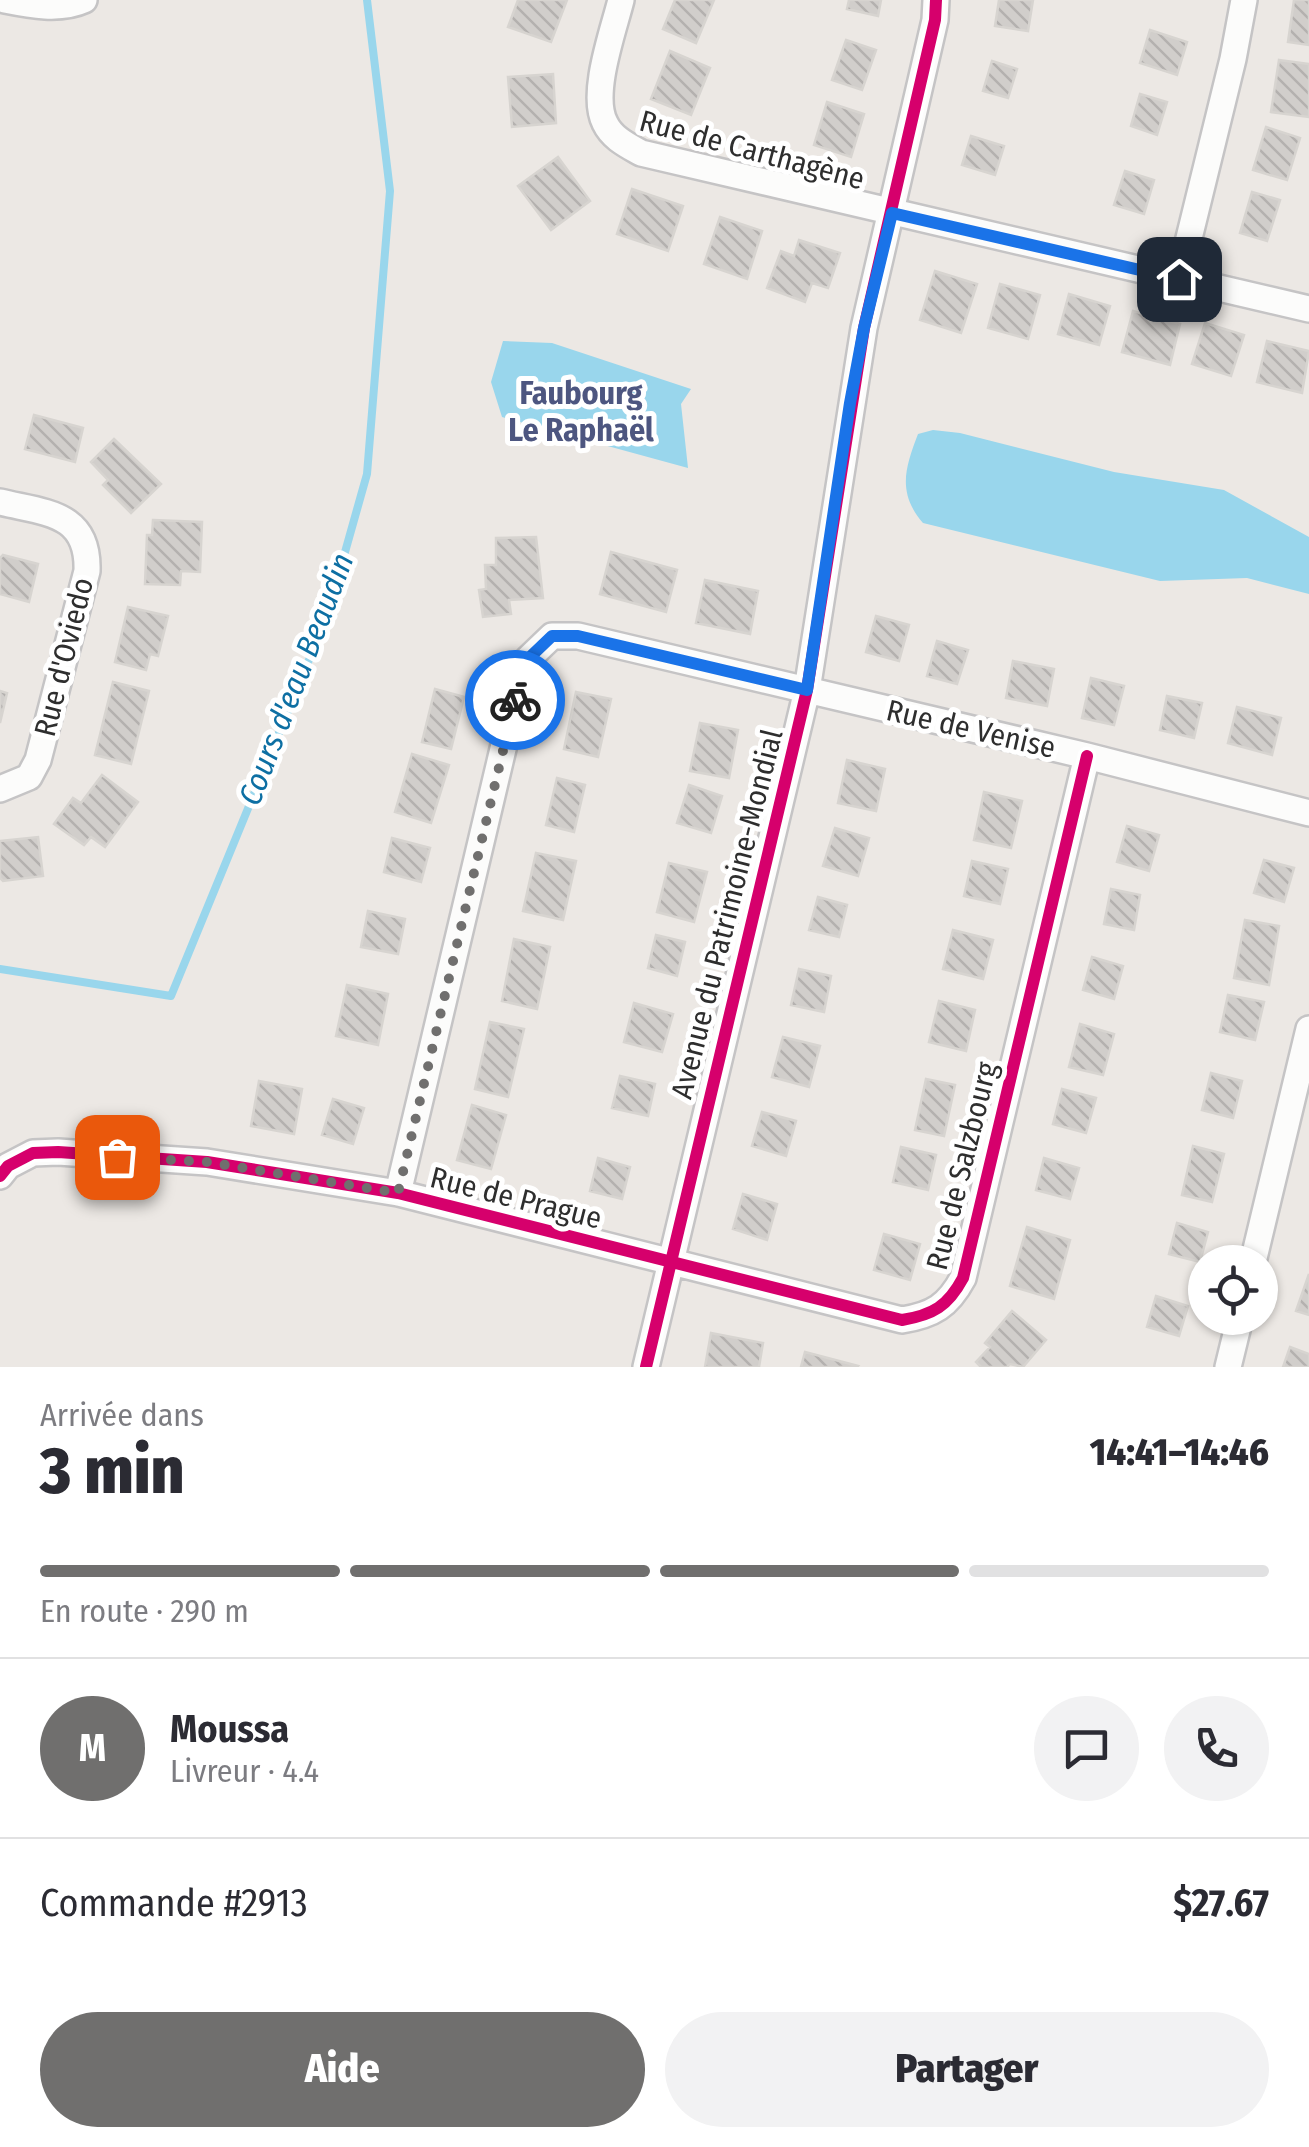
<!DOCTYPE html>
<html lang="fr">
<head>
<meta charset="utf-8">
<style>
	body { margin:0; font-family:"Fira Sans Condensed",sans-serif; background:#f2f2f3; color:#2b2b33; height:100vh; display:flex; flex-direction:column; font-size:38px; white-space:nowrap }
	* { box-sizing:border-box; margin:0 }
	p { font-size:32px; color:#7c7c81 }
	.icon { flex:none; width:55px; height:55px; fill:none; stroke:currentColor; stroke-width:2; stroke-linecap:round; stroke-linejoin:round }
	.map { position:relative; height:1367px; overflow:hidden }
	.panel { display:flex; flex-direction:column; background:#fff; flex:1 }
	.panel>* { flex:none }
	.fabs { position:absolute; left:1188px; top:1245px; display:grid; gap:20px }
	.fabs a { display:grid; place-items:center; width:90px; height:90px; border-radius:50%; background:#fff; box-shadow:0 2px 8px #0004; font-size:50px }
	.pin { position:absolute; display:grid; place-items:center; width:85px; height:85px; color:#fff; margin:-42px; border-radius:20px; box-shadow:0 5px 15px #0006 }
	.courier { position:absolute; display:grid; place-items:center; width:100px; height:100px; margin:-50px; border:8px solid #1a73e8; border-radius:50%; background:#fff; color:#222; box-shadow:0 2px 12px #0007 }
	.summary em { font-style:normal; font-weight:800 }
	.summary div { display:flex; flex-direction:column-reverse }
	.summary { display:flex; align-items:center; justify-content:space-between; height:170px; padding:0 40px }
	h1 { font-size:65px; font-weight:800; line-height:75px }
	.bar { display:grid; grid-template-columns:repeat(4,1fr); gap:15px 10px; align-content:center; height:120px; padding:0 40px }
	.bar i { height:12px; border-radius:8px; background:#e1e1e2 }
	.bar .current { background:#706f6e }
	.bar p { grid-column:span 4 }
	.line { display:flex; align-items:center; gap:25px; padding:0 40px; border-top:2px solid #e1e1e2 }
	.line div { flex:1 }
	.round { display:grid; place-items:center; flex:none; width:105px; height:105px; border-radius:52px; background:#f2f2f3 }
	.primary-button { display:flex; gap:20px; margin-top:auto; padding:20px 40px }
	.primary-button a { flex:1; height:115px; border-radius:60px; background:#706f6e; color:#fff; font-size:40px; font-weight:800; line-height:115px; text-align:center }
	.primary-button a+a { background:#f2f2f3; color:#2b2b33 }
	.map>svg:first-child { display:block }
</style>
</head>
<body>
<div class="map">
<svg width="1309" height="1367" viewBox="0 0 1309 1367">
	<defs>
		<pattern id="building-back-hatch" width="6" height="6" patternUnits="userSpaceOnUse" patternTransform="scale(2.5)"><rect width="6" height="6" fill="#d1cecb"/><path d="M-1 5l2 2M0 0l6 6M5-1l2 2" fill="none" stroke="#b4b1af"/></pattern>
	</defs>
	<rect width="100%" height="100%" fill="#ece8e4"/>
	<path fill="#99d6ec" d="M503 341 552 343 691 389 681 404 688 468 502 417 491 382Z
		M933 430 960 433 1114 472 1224 490 1309 537V594L1247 578 1160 581 923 523C897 493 905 468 918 434Z"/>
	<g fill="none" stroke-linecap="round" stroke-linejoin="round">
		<path stroke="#99d6ec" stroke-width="8" d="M0 969 171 996 327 616 367 474 390 191 367 0"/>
	</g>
	<path fill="url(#building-back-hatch)" stroke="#d7d4d0" stroke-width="2.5" d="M518 0H567L551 42 508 27Z
		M675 0H714L696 43 663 29Z
		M849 0H881L878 16 847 9Z
		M999 0H1033L1028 31 995 26Z
		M1294 0H1309V45L1288 42Z
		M1150 30 1187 42 1177 75 1140 63Z
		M846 40 876 50 862 90 832 80Z
		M670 51 710 68 691 115 651 99Z
		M1279 60 1309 64V117L1271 112Z
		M992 61 1017 69 1008 98 983 91Z
		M553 74 556 123 512 127 508 77Z
		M1140 94 1167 102 1157 135 1131 126Z
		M827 102 864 114 851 157 814 145Z
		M1266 127 1300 138 1287 180 1253 170Z
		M971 136 1004 146 995 175 962 165Z
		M558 157 590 201 551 230 518 186Z
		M1125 171 1154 180 1144 214 1114 205Z
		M632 189 683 206 668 251 617 234Z
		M1252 192 1280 200 1267 241 1240 233Z
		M720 217 762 231 747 279 704 264Z
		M799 240 840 253 828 288 812 283 805 302 767 288 781 251 794 256Z
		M935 271 977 284 961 333 920 320Z
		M1000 284 1040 295 1028 339 988 328Z
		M1069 294 1110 306 1099 345 1058 334Z
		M1133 311 1180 324 1170 365 1122 352Z
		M1205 323 1244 335 1231 376 1192 364Z
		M1267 341 1309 351 1302 393 1257 382Z
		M34 415 83 428 75 462 25 449Z
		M114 439 161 484 131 513 103 485 108 480 91 462Z
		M153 520 202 522 200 572 181 571 180 585 145 584 147 535H152Z
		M536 537 543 598 509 600 511 614 483 617 479 590 486 589 485 565H496V538Z
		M611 552 677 570 666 612 600 594Z
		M3 555 38 564 29 602 0 594V558Z
		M705 580 758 591 750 634 696 623Z
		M128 607 168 616 158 656 150 654 146 670 115 662Z
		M876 616 909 625 899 661 866 652Z
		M937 641 968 650 957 684 927 676Z
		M1013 661 1054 669 1047 706 1006 698Z
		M1091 678 1124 686 1114 725 1082 718Z
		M113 682 149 691 131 764 95 755Z
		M435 689 464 697 451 749 422 742Z
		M0 691 7 693 0 723Z
		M576 692 611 699 598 757 564 749Z
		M1167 696 1202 703 1194 738 1160 730Z
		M1237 707 1281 718 1272 755 1228 743Z
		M700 723 738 730 729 778 690 771Z
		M412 754 449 765 431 823 395 812Z
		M847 760 885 769 876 811 838 803Z
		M102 775 138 802 105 847 91 837 84 845 54 824 73 798 81 803Z
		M557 778 585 785 574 832 546 825Z
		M689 785 722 796 711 833 677 823Z
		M984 792 1022 801 1011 848 974 840Z
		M1127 826 1159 835 1149 871 1117 862Z
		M835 828 869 838 858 876 823 866Z
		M38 837 43 876 3 881 0 878V841Z
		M392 838 430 848 421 882 384 872Z
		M536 853 576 861 563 920 523 911Z
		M1264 860 1294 868 1284 902 1254 893Z
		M972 861 1008 869 1000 904 964 896Z
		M669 863 707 872 694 922 657 912Z
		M1111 889 1140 895 1134 930 1104 924Z
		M818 897 847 905 839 937 809 930Z
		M368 911 405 919 398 954 361 947Z
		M1245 920 1279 926 1269 985 1234 978Z
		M953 930 993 940 983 979 943 969Z
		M656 935 685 942 677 976 648 968Z
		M514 939 550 947 537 1009 502 1001Z
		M1092 957 1123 966 1114 999 1083 990Z
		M799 969 831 976 824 1012 791 1005Z
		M347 985 388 994 378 1045 336 1036Z
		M1228 995 1264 1002 1255 1040 1220 1032Z
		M939 1001 975 1010 966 1051 929 1042Z
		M634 1003 673 1014 662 1052 624 1042Z
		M490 1022 524 1029 508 1097 475 1089Z
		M1080 1024 1114 1034 1103 1075 1069 1067Z
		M783 1037 820 1046 809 1087 772 1077Z
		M1211 1073 1242 1081 1233 1118 1202 1110Z
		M620 1076 655 1084 648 1116 612 1108Z
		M926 1079 955 1085 944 1136 915 1130Z
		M259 1081 302 1089 294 1134 251 1126Z
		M1062 1089 1096 1098 1086 1133 1053 1124Z
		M333 1099 364 1108 353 1144 322 1135Z
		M472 1105 506 1115 491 1169 457 1160Z
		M762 1112 796 1121 786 1156 752 1146Z
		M1193 1146 1224 1154 1212 1202 1182 1195Z
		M901 1147 936 1155 928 1190 893 1182Z
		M598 1158 630 1167 622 1199 590 1191Z
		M1044 1158 1079 1168 1070 1199 1036 1190Z
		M743 1194 777 1204 767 1240 733 1229Z
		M1177 1223 1208 1232 1200 1262 1169 1254Z
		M1027 1227 1070 1240 1054 1299 1010 1286Z
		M884 1234 920 1244 910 1280 874 1270Z
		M1309 1274V1315L1296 1311Z
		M1156 1296 1188 1306 1179 1336 1147 1327Z
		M1012 1311 1046 1340 1023 1367 1010 1364 1007 1367H981L976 1362 990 1347 985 1343Z
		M711 1333 763 1343 759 1367H705Z
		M1290 1347 1309 1354V1367H1283Z
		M805 1352 858 1366 857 1367H801Z"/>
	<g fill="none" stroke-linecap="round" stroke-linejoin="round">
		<defs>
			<path id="minor" d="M5 0C30 5 60 11 84 0
				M621 0C613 32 590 94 605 123 612 138 627 145 641 153L1309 309
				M1179 279 1233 59 1244 0
				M0 502C45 513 89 512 87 571L38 760 29 777 0 789
				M0 1176 8 1166 33 1153 58 1152 207 1162 398 1193 902 1320C933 1315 948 1306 963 1278L1087 756
				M398 1193 520 677 528 659 552 636H578L1087 756 1309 813
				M1253 1262 1309 1029
				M646 1367 807 690 864 328 935 20 936 0
				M1228 1367 1240 1318"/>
		</defs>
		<use href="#minor" stroke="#c5c4c5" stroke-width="30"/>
		<use href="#minor" stroke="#fcfcfb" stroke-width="25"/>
		<defs>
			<path id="cycleway" d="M0 1176 8 1166 33 1153 58 1152 207 1162 398 1193 902 1320C933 1315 948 1306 963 1278L1087 756
				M646 1367 807 690 864 328 935 20 936 0"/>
		</defs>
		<use href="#cycleway" stroke="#fff" stroke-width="19"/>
		<use href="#cycleway" stroke="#d6006c" stroke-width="12"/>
	</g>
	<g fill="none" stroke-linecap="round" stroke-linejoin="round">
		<path stroke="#706f6e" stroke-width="10" stroke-dasharray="0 18" d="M117 1157 207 1162 398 1193 515 700"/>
		<path stroke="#1a73e8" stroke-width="12" d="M515 700 528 659 552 636H578L807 690 850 403 864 328 892 213 1179 279"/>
	</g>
	<g text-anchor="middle" stroke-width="10" stroke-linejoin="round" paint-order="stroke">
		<g font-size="30" fill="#2e2e2e" stroke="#fff">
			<text transform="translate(752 150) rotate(15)" y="10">Rue de Carthagène</text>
			<text transform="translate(64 657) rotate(-76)" y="10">Rue d'Oviedo</text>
			<text transform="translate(971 729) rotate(13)" y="10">Rue de Venise</text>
			<text transform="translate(727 914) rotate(-76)" y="10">Avenue du Patrimoine-Mondial</text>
			<text transform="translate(962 1166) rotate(-76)" y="10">Rue de Salzbourg</text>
			<text transform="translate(516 1198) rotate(14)" y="10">Rue de Prague</text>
		</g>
		<g font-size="32" font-weight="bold" fill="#4d5680" stroke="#fff">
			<text x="581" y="404">Faubourg<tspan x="581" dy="37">Le Raphaël</tspan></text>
		</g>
		<g font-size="32" font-style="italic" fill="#0d6fa3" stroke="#fff">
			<text transform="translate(296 679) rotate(-69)" y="11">Cours d'eau Beaudin</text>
		</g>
	</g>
</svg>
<div class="fabs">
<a><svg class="icon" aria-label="locate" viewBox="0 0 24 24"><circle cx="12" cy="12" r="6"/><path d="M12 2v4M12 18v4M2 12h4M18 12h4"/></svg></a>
</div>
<div class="pin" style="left:117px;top:1157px;background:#ea580c"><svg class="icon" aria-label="bag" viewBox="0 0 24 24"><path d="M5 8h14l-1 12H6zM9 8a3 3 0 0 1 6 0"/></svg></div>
<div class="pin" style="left:1179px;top:279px;background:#1f2937"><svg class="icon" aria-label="home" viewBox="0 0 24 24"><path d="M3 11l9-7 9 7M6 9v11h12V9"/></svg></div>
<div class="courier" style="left:515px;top:700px"><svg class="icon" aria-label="bike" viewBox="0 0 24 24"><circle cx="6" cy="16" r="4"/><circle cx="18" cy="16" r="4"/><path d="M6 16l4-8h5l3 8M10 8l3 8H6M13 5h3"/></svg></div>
</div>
<section class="panel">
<div class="summary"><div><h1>3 min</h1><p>Arrivée dans</p></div><em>14:41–14:46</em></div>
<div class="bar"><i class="current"></i><i class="current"></i><i class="current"></i><i></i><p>En route · 290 m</p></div>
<div class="line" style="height:180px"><b class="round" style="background:#706f6e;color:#fff">M</b><div><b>Moussa</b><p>Livreur · 4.4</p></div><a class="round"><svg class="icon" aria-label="chat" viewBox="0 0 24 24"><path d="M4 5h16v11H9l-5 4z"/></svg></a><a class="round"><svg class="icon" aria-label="phone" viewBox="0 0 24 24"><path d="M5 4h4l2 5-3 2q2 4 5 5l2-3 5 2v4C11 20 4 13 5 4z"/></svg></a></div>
<div class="line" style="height:130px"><div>Commande #2913</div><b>$27.67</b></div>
<div class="primary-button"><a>Aide</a><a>Partager</a></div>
</section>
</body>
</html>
